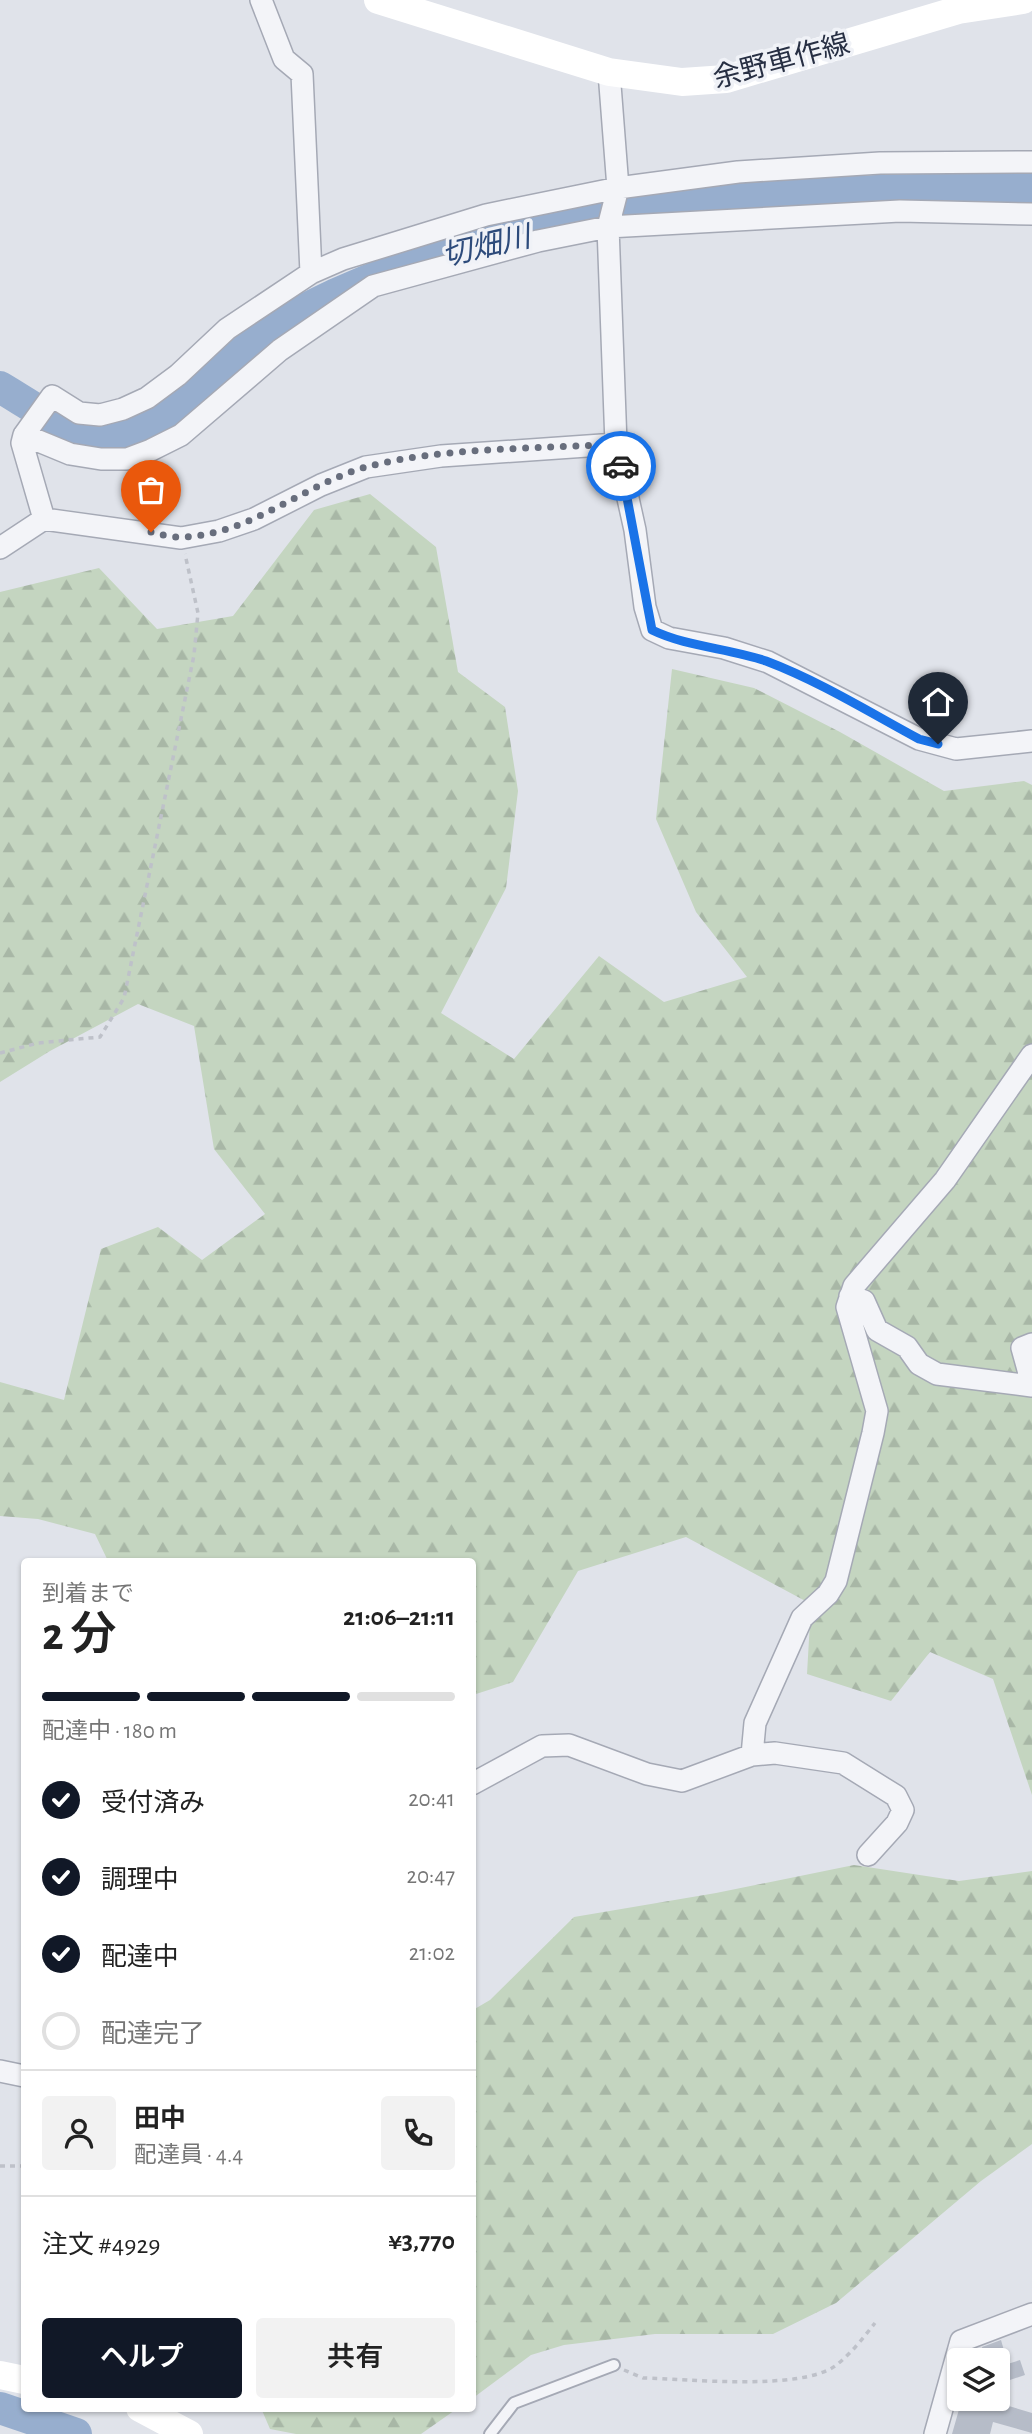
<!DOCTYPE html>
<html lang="ja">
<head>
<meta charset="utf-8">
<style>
	body { margin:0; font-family:"Alegreya Sans","Noto Sans JP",sans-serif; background:#f2f2f2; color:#222; height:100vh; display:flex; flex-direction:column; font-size:26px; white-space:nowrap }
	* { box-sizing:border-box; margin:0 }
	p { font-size:23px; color:#767676 }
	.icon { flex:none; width:38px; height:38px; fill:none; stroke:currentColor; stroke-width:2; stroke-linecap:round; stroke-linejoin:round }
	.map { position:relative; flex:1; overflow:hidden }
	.drawer { position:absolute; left:21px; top:1558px; width:455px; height:854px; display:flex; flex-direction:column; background:#fff; border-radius:7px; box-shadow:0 2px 5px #0004 }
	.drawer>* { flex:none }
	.tools { position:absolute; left:947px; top:2348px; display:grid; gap:14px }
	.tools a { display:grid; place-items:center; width:63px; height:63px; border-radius:7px; background:#fff; box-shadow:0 2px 5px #0004; font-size:35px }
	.pin { position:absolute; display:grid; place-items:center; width:60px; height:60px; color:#fff; margin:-72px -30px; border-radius:50% 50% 50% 0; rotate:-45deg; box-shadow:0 0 7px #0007 }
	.pin .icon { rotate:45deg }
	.courier { position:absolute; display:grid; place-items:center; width:70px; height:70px; margin:-35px; border:5px solid #1a73e8; border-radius:50%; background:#fff; color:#222; box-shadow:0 2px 9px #0007 }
	.overview em { font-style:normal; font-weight:600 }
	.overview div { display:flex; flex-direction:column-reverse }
	.overview { display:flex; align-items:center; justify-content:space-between; height:119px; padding:0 21px }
	h1 { font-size:46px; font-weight:600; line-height:52px }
	.bar { display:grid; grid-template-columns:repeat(4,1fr); gap:10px 7px; align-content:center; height:84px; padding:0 21px }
	.bar i { height:9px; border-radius:5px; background:#e0e0e0 }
	.bar .on { background:#111827 }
	.bar p { grid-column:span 4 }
	.line { display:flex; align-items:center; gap:18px; padding:0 21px; border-top:2px solid #e0e0e0 }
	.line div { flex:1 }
	.round { display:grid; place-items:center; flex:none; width:74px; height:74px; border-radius:7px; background:#f2f2f2 }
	ol { padding:0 21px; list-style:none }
	li { display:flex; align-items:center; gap:21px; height:77px }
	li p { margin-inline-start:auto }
	li .icon { padding:7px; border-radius:50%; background:#111827; color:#fff; stroke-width:4 }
	li:last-child { color:#767676 }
	li i { width:38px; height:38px; border:4px solid #e0e0e0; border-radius:50% }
	.button { display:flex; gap:14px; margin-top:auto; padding:14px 21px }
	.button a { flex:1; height:80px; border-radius:7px; background:#111827; color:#fff; font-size:28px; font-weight:600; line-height:80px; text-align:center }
	.button a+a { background:#f2f2f2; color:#222 }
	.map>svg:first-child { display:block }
</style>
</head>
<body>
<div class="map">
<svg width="1032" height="2434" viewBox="0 0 1032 2434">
	<defs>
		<pattern id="forest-firs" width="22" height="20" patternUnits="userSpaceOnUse" patternTransform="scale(1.75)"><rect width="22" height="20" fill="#c4d5c0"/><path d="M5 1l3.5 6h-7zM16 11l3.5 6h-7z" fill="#a8b7a6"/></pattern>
	</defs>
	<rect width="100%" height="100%" fill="#e0e3ea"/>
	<path fill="url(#forest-firs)" d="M370 494 436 547 458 672 505 707 518 791 506 888 441 1013 514 1059 599 956 664 1002 747 977 696 912 656 819 672 669 754 688 840 732 944 791 1024 781 1032 785V1795L993 1679 930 1652 891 1701 807 1674 811 1604 686 1537 578 1571 513 1682 473 1695 472 1561H108L95 1534 38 1519 0 1516V1382L64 1400 101 1249 158 1227 202 1260 265 1214 214 1149 194 1026 138 1004 50 1051 0 1082V592L99 568 157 629 233 616 314 510Z
		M854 1865 959 1881 1032 1871V2144L981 2181 836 2303 773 2334H655L564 2345 531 2355 473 2398V2010L490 2000 574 1917 716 1893Z
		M261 2408H458L421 2434H296L270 2429Z"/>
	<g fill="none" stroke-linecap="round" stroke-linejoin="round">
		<path stroke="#97aece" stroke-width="32" d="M0 387C26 402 54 423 82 434 144 458 213 377 254 342 277 322 309 307 336 294 541 201 809 186 1032 190
			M0 2408 76 2434"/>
	</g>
	<path fill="#b6bcc8" d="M1001 2340 1007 2361H985L982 2347Z
		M1020 2360 1025 2375 998 2384V2367Z
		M962 2399H1000L999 2403 1032 2413V2433L993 2422 990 2434H952Z"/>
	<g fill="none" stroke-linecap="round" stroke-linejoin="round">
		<defs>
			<path id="lane" d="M490 2434 514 2403 614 2365"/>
			<path id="street" d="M261 0 284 59 302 74 311 273
				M609 72 618 188 608 227 616 444 635 530 645 607 652 630 669 638 724 648 768 662 919 739 956 749 1032 741
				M24 435 52 396 79 413 100 415 123 409 147 398 178 375 227 329 311 273 343 259 486 215 618 188 738 172 880 163 1032 162
				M44 519 22 443 24 435 70 454 101 459H127L151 450 181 435 280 350 373 286 538 241 608 227 900 211 1032 214
				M0 548 44 519 181 538 219 531 254 519 321 485 366 467 441 456 616 444
				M850 1296 864 1301 877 1330 907 1347 919 1364 937 1374 1032 1386
				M1032 1344 1022 1348 1032 1384
				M752 1755 755 1723 802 1618 828 1594 836 1581 873 1433 877 1411 847 1307 854 1286 945 1180 1032 1055
				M472 1784 542 1746 569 1745 647 1774 682 1781 752 1755 775 1753 843 1763 896 1796 903 1810 897 1823 868 1855
				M0 2071 24 2076
				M935 2434 961 2341 1032 2314"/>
		</defs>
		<use href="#lane" stroke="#a5a9b5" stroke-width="14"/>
		<use href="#street" stroke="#a5a9b5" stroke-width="24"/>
		<path stroke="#bec1c9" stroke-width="3.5" stroke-dasharray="5 5" stroke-linecap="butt" d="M0 1053 38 1043 100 1037 124 998 194 655 198 613 185 554
			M0 2166H24
			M624 2370 643 2378C687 2379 800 2391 835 2366 851 2354 863 2338 875 2323"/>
		<use href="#lane" stroke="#f3f4f8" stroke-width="10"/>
		<use href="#street" stroke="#f3f4f8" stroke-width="21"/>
		<path stroke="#fff" stroke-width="28" d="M378 0 609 72 682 82 726 79 958 10 1023 0
			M0 2375 24 2380
			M140 2408 189 2434"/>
	</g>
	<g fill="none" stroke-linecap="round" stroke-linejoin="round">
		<path stroke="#686e7d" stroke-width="7" stroke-dasharray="0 12.6" d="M151 532C161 534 172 538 182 537 250 535 303 485 366 467 441 447 538 449 616 444L621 466"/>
		<path stroke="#1a73e8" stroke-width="9" d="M621 466 652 630C687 647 728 648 766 661 819 681 869 712 919 739L938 744"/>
	</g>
	<g text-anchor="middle" stroke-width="7" stroke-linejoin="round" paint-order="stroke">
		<g font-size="28" fill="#272f43" stroke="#f0f2f7">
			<text transform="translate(781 60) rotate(-15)" y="10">余野車作線</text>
		</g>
		<g font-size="30" font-style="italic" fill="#2d4b7b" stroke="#f0f2f7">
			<text transform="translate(486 246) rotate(-13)" y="10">切畑川</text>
		</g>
	</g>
</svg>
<div class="tools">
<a><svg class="icon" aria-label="layers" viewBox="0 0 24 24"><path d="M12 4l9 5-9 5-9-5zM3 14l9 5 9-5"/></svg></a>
</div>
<div class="pin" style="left:151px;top:532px;background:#ea580c"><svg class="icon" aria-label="bag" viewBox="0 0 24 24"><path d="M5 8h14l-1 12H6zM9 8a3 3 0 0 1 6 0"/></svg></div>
<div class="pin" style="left:938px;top:744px;background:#1f2937"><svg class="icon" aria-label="home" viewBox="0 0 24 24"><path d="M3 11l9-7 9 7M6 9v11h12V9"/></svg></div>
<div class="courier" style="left:621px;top:466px"><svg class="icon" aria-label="car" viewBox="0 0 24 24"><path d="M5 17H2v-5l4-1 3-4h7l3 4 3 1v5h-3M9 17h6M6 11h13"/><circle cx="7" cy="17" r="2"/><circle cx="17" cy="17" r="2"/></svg></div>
<section class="drawer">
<div class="overview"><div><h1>2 分</h1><p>到着まで</p></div><em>21:06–21:11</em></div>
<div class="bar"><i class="on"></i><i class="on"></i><i class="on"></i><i></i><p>配達中 · 180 m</p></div>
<ol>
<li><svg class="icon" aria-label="check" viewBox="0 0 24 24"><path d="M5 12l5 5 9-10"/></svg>受付済み<p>20:41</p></li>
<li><svg class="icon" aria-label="check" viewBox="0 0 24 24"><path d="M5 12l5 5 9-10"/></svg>調理中<p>20:47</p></li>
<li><svg class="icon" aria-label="check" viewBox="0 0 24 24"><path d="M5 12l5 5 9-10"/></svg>配達中<p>21:02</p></li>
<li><i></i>配達完了</li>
</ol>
<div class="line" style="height:126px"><a class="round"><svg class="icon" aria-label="person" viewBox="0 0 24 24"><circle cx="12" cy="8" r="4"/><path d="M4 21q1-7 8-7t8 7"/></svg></a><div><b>田中</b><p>配達員 · 4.4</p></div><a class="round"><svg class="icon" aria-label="phone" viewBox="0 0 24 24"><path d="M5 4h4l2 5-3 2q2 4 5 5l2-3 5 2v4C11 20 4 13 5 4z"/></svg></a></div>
<div class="line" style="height:91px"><div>注文 #4929</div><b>¥3,770</b></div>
<div class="button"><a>ヘルプ</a><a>共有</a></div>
</section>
</div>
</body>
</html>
